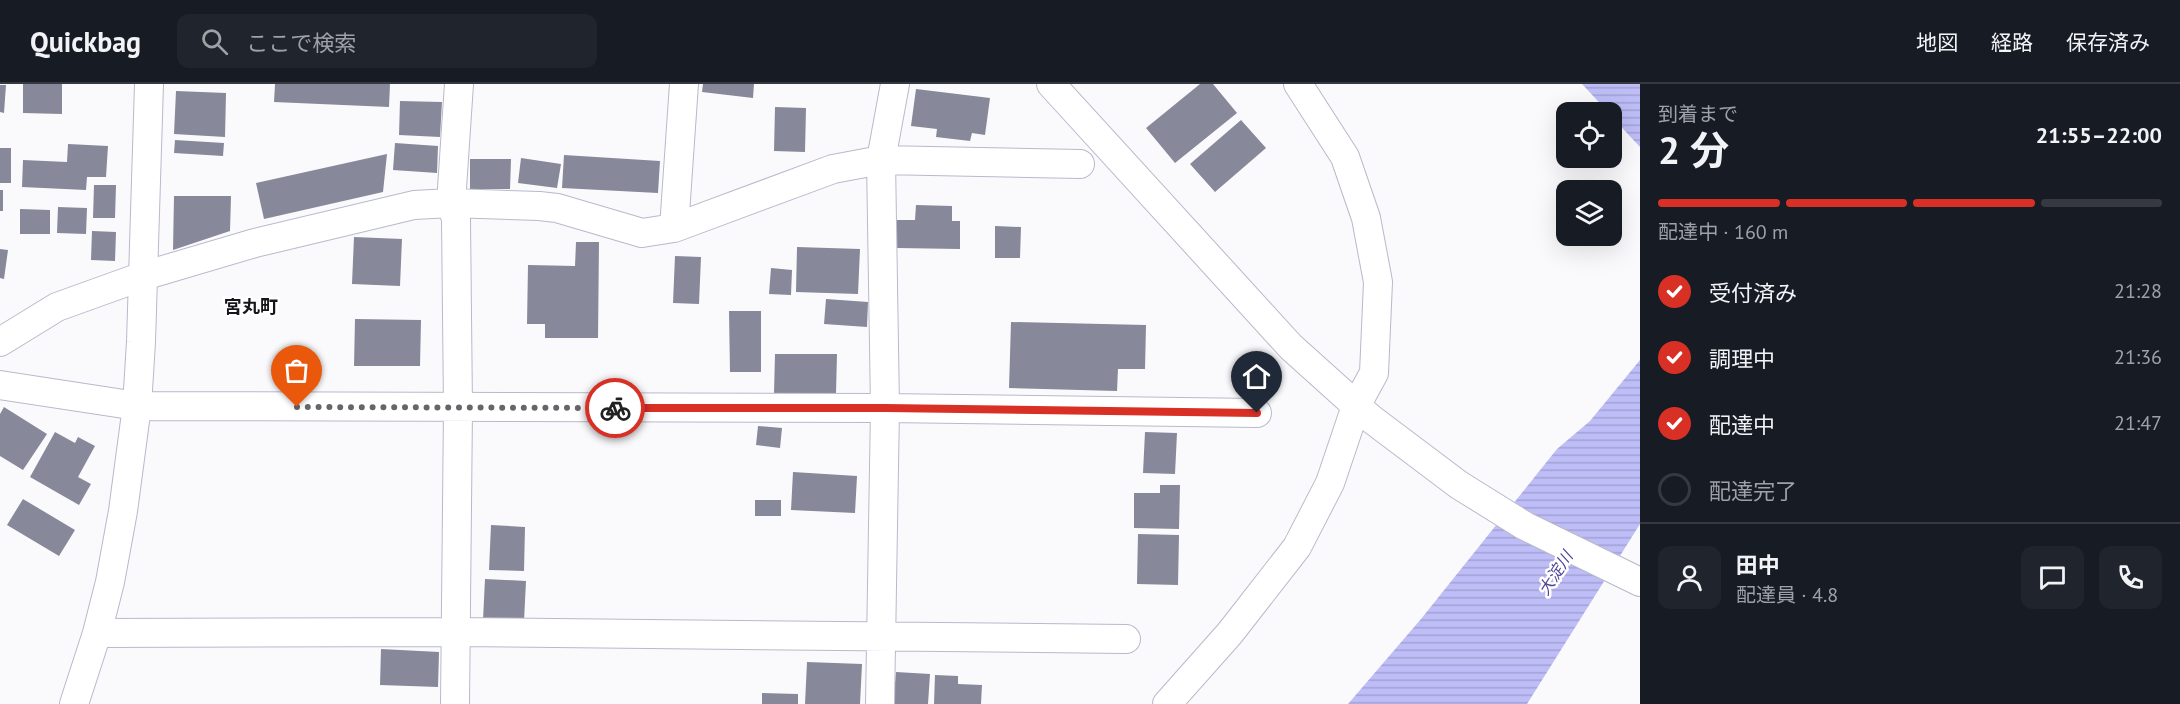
<!DOCTYPE html>
<html lang="ja">
<head>
<meta charset="utf-8">
<style>
	body { margin:0; font-family:"PT Sans","Noto Sans JP",sans-serif; background:#20242c; color:#f1f3f6; height:100vh; display:flex; flex-direction:column; font-size:22px; white-space:nowrap }
	* { box-sizing:border-box; margin:0 }
	p { font-size:20px; color:#9ea1a6 }
	.icon { flex:none; width:33px; height:33px; fill:none; stroke:currentColor; stroke-width:2; stroke-linecap:round; stroke-linejoin:round }
	.map { position:relative; flex:1; overflow:hidden }
	.side { display:flex; flex-direction:column; background:#171b24; width:540px }
	.side>* { flex:none }
	.buttons { position:absolute; left:1556px; top:18px; display:grid; gap:12px }
	.buttons a { display:grid; place-items:center; width:66px; height:66px; border-radius:12px; background:#171b24; box-shadow:0 6px 24px #0002; font-size:30px }
	.pin { position:absolute; display:grid; place-items:center; width:51px; height:51px; color:#fff; margin:-62px -26px; border-radius:50% 50% 50% 0; rotate:-45deg; box-shadow:0 0 6px #0007 }
	.pin .icon { rotate:45deg }
	.courier { position:absolute; display:grid; place-items:center; width:60px; height:60px; margin:-30px; border:4px solid #d93025; border-radius:50%; background:#fff; color:#222; box-shadow:0 2px 8px #0007 }
	.summary em { font-style:normal; font-weight:700 }
	.summary div { display:flex; flex-direction:column-reverse }
	.summary { display:flex; align-items:center; justify-content:space-between; height:102px; padding:0 18px }
	h1 { font-size:39px; font-weight:700; line-height:45px }
	.bar { display:grid; grid-template-columns:repeat(4,1fr); gap:9px 6px; align-content:center; height:72px; padding:0 18px }
	.bar i { height:8px; border-radius:4px; background:#363941 }
	.bar .active { background:#d93025 }
	.bar p { grid-column:span 4 }
	.line { display:flex; align-items:center; gap:15px; padding:0 18px; border-top:2px solid #363941 }
	.line div { flex:1 }
	.round { display:grid; place-items:center; flex:none; width:63px; height:63px; border-radius:12px; background:#20242c }
	ol { padding:0 18px; list-style:none }
	li { display:flex; align-items:center; gap:18px; height:66px }
	li p { margin-inline-start:auto }
	li .icon { padding:6px; border-radius:50%; background:#d93025; color:#fff; stroke-width:4 }
	li:last-child { color:#9ea1a6 }
	li i { width:33px; height:33px; border:3px solid #363941; border-radius:50% }
	header { display:flex; align-items:center; gap:36px; box-sizing:border-box; height:84px; padding:0 30px; background:#171b24; border-bottom:2px solid #363941 }
	header strong { font-size:28px }
	nav { display:flex; gap:33px; margin-inline-start:auto; font-size:21px }
	.search { width:420px; height:54px; background:#20242c; display:flex; align-items:center; gap:15px; box-sizing:border-box; padding:0 21px; border-radius:12px; color:#9ea1a6; font-size:22px }
	main { display:flex; flex:1; min-height:0 }
	.map>svg:first-child { display:block }
</style>
</head>
<body>
<header>
<strong>Quickbag</strong>
<div class="search"><svg class="icon" aria-label="search" viewBox="0 0 24 24"><circle cx="10" cy="10" r="6"/><path d="M15 15l6 6"/></svg>ここで検索</div>
<nav><a>地図</a><a>経路</a><a>保存済み</a></nav>
</header>
<main>
<div class="map">
<svg width="1640" height="620" viewBox="0 0 1640 620">
	<defs>
		<pattern id="water-rules" width="6" height="5" patternUnits="userSpaceOnUse" patternTransform="scale(1.5)"><rect width="6" height="5" fill="#bebdf7"/><path d="M0 2.5h6" fill="none" stroke="#a2a2d3"/></pattern>
	</defs>
	<rect width="100%" height="100%" fill="#fafafd"/>
	<path fill="url(#water-rules)" d="M1582 0H1640V63L1611 32V28H1608Z
		M1640 276V440L1527 620H1348L1421 535 1557 365 1590 337Z"/>
	<path fill="#878899" d="M23 0H62V30L23 29Z
		M275 0H390L389 23 274 18Z
		M703 0H754L753 14 702 8Z
		M1200 0H1213L1237 29 1175 79 1146 44Z
		M0 1H6L4 29 0 28Z
		M916 5 990 14 985 51 972 49 970 57 936 53 937 45 911 42Z
		M176 7 226 9 225 53 174 50Z
		M400 17 442 18 440 53 399 51Z
		M775 23 806 24 805 68 774 67Z
		M1241 36 1266 64 1215 108 1190 80Z
		M175 56 224 59 223 72 174 69Z
		M395 59 438 62 437 89 393 86Z
		M68 60 108 62 106 93H87L86 106 22 103 23 76 67 78Z
		M0 64H11V99H0Z
		M387 70 383 108 264 135 256 99Z
		M564 71 660 77 658 109 562 104Z
		M521 74 561 80 557 104 518 99Z
		M470 75H511L510 105H470Z
		M94 101H116L115 134H93Z
		M0 106H3V127H0Z
		M174 112H231L230 147 173 166Z
		M916 121 952 122V137H960V165L897 164V136H915Z
		M58 123 87 124 86 150 57 149Z
		M20 125 50 126V150H20Z
		M995 142 1021 143 1020 174H995Z
		M92 147 116 148 115 177 91 176Z
		M354 153 402 155 400 202 352 200Z
		M576 158H599L598 254H545V240H527L528 181 575 182Z
		M797 163 860 165 858 210 796 208Z
		M0 165 8 166 4 195 0 194Z
		M675 172 701 173 699 220 673 219Z
		M771 184 792 186 791 211 769 210Z
		M826 215 868 218 867 243 824 240Z
		M729 227H761V288H730Z
		M355 235 421 236 420 282H354Z
		M1011 238 1146 241 1145 285H1118L1117 307 1009 304Z
		M775 270H837L836 310 774 309Z
		M4 323 47 350 23 386 0 372V330Z
		M758 342 782 344 780 364 756 361Z
		M55 348 75 359 78 353 95 362 78 393 91 400 79 421 30 393Z
		M1145 348 1177 349 1175 390 1143 389Z
		M793 388 857 392 855 429 791 426Z
		M1160 401H1180L1179 445 1134 444V409H1160Z
		M23 415 75 446 59 472 7 441Z
		M755 416H781V432H755Z
		M491 441 525 443 524 487 489 486Z
		M1138 450 1179 451 1178 501 1137 500Z
		M485 495 526 497 524 537 483 536Z
		M381 565 439 568 438 603 380 601Z
		M807 578 862 580 860 620H805Z
		M896 588 930 590 928 620H893Z
		M935 591 958 592V600L982 601 981 620H934Z
		M762 609 798 610V620H762Z"/>
	<g fill="none" stroke-linecap="round" stroke-linejoin="round">
		<defs>
			<path id="minor" d="M1051 0 1291 263 1370 334 1459 401 1525 442 1640 498
				M674 144 684 0
				M0 258 57 223 143 192 255 159 414 121 451 119 539 122 557 124 642 149 674 144 833 85 881 76 1080 80
				M0 301 137 322 885 324 1257 329
				M97 549 455 548 1126 555
				M74 620 97 549 110 498 123 427 137 322 141 258 149 0
				M455 620 458 324 456 135 451 119 459 0
				M880 620 885 324 881 76 895 0
				M1167 620 1230 549 1297 463 1330 399 1356 322 1374 289 1378 198 1366 134 1345 73 1298 0"/>
		</defs>
		<use href="#minor" stroke="#b8b9cb" stroke-width="30"/>
		<use href="#minor" stroke="#fff" stroke-width="28"/>
	</g>
	<g fill="none" stroke-linecap="round" stroke-linejoin="round">
		<path stroke="#65656a" stroke-width="6" stroke-dasharray="0 10.8" d="M297 323 615 324"/>
		<path stroke="#d93025" stroke-width="8" d="M615 324H885L1257 329"/>
	</g>
	<g text-anchor="middle" stroke-width="5" stroke-linejoin="round" paint-order="stroke">
		<g font-size="16" font-style="italic" fill="#4d4396" stroke="#fff">
			<text transform="translate(1555 489) rotate(-57)" y="6">大淀川</text>
		</g>
		<g font-size="18" font-weight="bold" fill="#15151b" stroke="#fff">
			<text x="251" y="229">宮丸町</text>
		</g>
	</g>
</svg>
<div class="buttons">
<a><svg class="icon" aria-label="locate" viewBox="0 0 24 24"><circle cx="12" cy="12" r="6"/><path d="M12 2v4M12 18v4M2 12h4M18 12h4"/></svg></a>
<a><svg class="icon" aria-label="layers" viewBox="0 0 24 24"><path d="M12 4l9 5-9 5-9-5zM3 14l9 5 9-5"/></svg></a>
</div>
<div class="pin" style="left:297px;top:323px;background:#ea580c"><svg class="icon" aria-label="bag" viewBox="0 0 24 24"><path d="M5 8h14l-1 12H6zM9 8a3 3 0 0 1 6 0"/></svg></div>
<div class="pin" style="left:1257px;top:329px;background:#1f2937"><svg class="icon" aria-label="home" viewBox="0 0 24 24"><path d="M3 11l9-7 9 7M6 9v11h12V9"/></svg></div>
<div class="courier" style="left:615px;top:324px"><svg class="icon" aria-label="bike" viewBox="0 0 24 24"><circle cx="6" cy="16" r="4"/><circle cx="18" cy="16" r="4"/><path d="M6 16l4-8h5l3 8M10 8l3 8H6M13 5h3"/></svg></div>
</div>
<section class="side">
<div class="summary"><div><h1>2 分</h1><p>到着まで</p></div><em>21:55–22:00</em></div>
<div class="bar"><i class="active"></i><i class="active"></i><i class="active"></i><i></i><p>配達中 · 160 m</p></div>
<ol>
<li><svg class="icon" aria-label="check" viewBox="0 0 24 24"><path d="M5 12l5 5 9-10"/></svg>受付済み<p>21:28</p></li>
<li><svg class="icon" aria-label="check" viewBox="0 0 24 24"><path d="M5 12l5 5 9-10"/></svg>調理中<p>21:36</p></li>
<li><svg class="icon" aria-label="check" viewBox="0 0 24 24"><path d="M5 12l5 5 9-10"/></svg>配達中<p>21:47</p></li>
<li><i></i>配達完了</li>
</ol>
<div class="line" style="height:108px"><a class="round"><svg class="icon" aria-label="person" viewBox="0 0 24 24"><circle cx="12" cy="8" r="4"/><path d="M4 21q1-7 8-7t8 7"/></svg></a><div><b>田中</b><p>配達員 · 4.8</p></div><a class="round"><svg class="icon" aria-label="chat" viewBox="0 0 24 24"><path d="M4 5h16v11H9l-5 4z"/></svg></a><a class="round"><svg class="icon" aria-label="phone" viewBox="0 0 24 24"><path d="M5 4h4l2 5-3 2q2 4 5 5l2-3 5 2v4C11 20 4 13 5 4z"/></svg></a></div>
</section>
</main>
</body>
</html>
